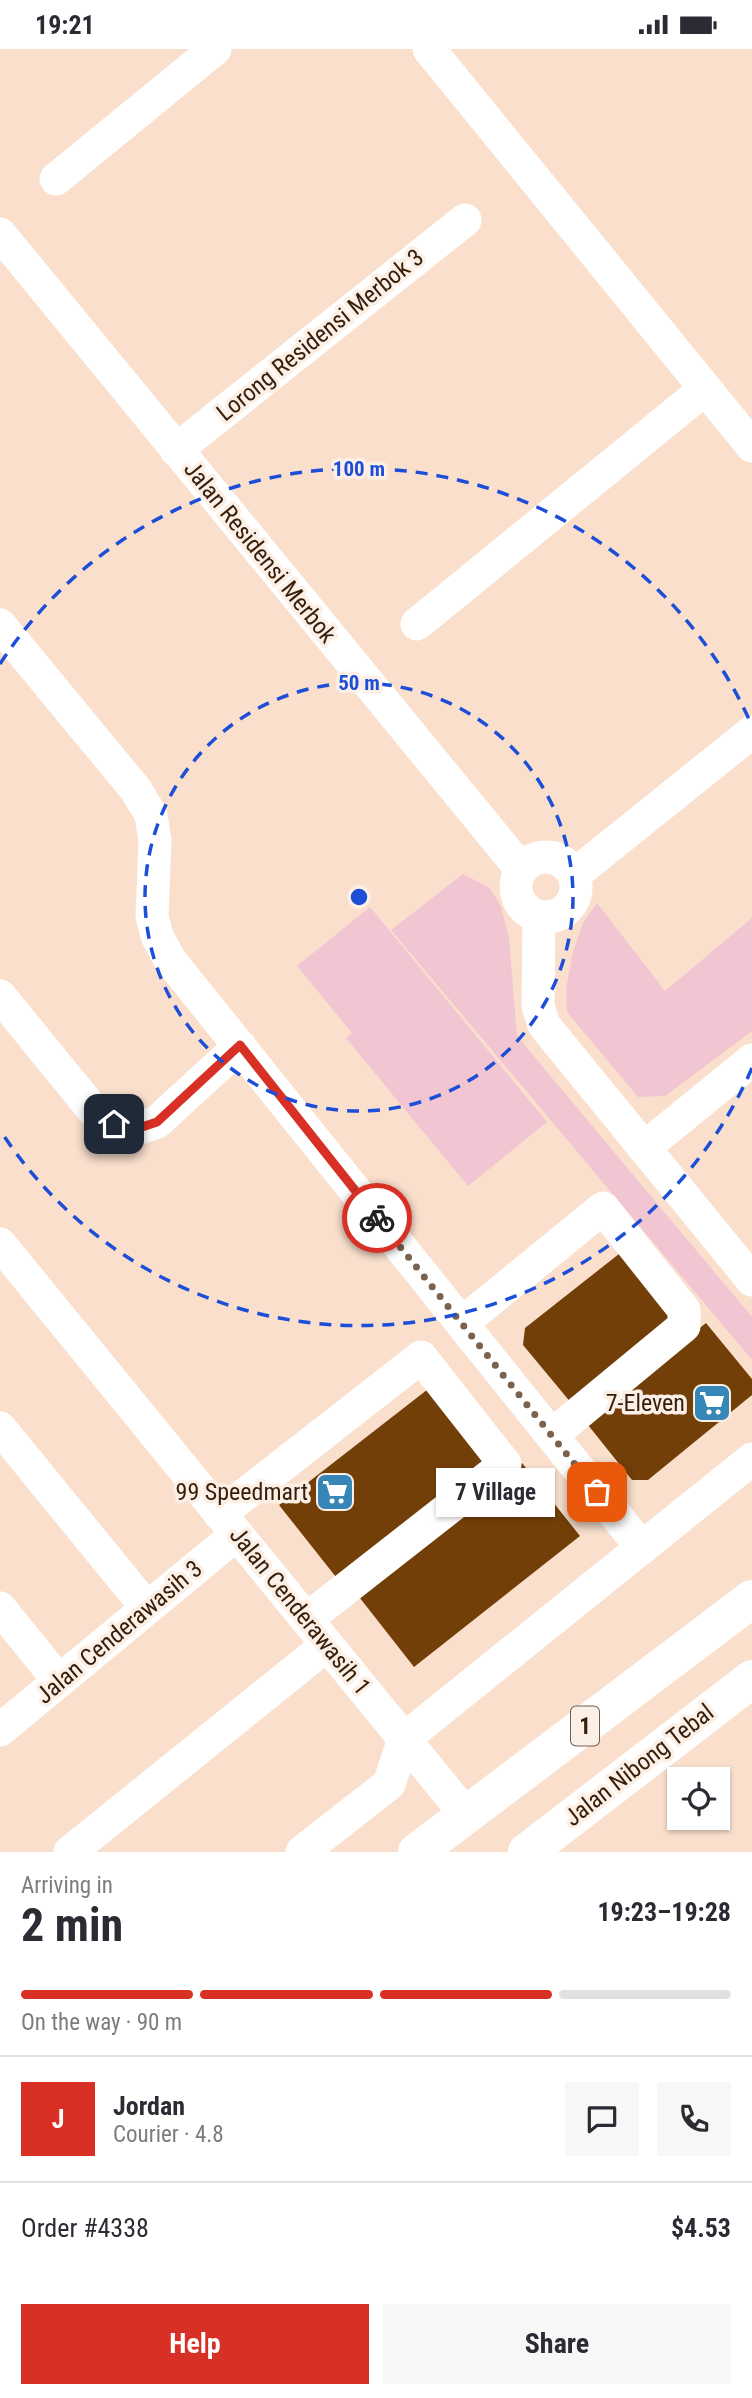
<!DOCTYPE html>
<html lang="en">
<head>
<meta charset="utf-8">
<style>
	body { margin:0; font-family:"Roboto Condensed",sans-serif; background:#f7f7f7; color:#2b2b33; height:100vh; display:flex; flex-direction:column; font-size:26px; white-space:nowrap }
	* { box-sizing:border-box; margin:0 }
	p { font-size:23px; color:#7c7c81 }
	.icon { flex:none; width:38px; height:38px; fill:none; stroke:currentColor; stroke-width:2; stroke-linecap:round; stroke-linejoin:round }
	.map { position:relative; height:1803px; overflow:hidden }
	.sheet { display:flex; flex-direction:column; background:#fff; flex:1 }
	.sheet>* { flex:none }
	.fabs { position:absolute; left:667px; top:1718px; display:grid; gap:14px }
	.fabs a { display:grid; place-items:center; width:63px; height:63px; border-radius:0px; background:#fff; box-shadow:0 2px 5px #0004; font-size:35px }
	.pin { position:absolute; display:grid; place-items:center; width:60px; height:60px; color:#fff; margin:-30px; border-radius:14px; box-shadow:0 4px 10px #0006 }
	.courier { position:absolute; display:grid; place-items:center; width:70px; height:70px; margin:-35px; border:5px solid #d93025; border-radius:50%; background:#fff; color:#222; box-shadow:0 2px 9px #0007 }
	.bubble { position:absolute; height:49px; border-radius:0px; background:#fff; box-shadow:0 2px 5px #0004; font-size:23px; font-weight:700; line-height:49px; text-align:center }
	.summary em { font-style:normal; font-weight:700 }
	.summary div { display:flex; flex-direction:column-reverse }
	.summary { display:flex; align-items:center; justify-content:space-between; height:119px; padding:0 21px }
	h1 { font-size:46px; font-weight:700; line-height:52px }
	.bar { display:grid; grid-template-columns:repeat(4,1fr); gap:10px 7px; align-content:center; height:84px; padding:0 21px }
	.bar i { height:9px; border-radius:5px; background:#e1e1e2 }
	.bar .current { background:#d93025 }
	.bar p { grid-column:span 4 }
	.line { display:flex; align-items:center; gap:18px; padding:0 21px; border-top:2px solid #e1e1e2 }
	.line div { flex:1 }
	.round { display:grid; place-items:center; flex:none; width:74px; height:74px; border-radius:0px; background:#f7f7f7 }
	.button { display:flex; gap:14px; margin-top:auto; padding:14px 21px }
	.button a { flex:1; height:80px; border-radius:0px; background:#d93025; color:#fff; font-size:28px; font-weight:700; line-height:80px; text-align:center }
	.button a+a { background:#f7f7f7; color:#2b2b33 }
	.status { display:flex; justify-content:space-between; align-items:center; height:49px; padding:0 35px; background:#fff; direction:ltr }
	.status svg { height:19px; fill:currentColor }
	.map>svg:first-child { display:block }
</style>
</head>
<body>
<div class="status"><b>19:21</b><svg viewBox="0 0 49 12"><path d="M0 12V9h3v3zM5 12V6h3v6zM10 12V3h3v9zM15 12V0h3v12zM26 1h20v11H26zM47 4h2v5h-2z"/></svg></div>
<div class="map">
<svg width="752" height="1803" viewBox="0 0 752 1803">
	<rect width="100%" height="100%" fill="#f9dfcc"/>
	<path fill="#f2c5d2" d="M463 825 490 839 501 858 509 889 517 987 752 1268V1311L391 881Z
		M597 854 665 942 752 869V982L665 1047 638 1048 567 963 566 940 573 903 583 874Z
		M370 858 547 1073 468 1137 346 989 352 984 297 917Z"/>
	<path fill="#733f09" d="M624 1201 674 1263 671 1276 572 1355 523 1296 525 1279Z
		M706 1274 752 1330V1346L648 1431H632L584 1371Z
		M432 1337 489 1408 336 1528 279 1456Z
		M522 1414 580 1487 414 1618 356 1544Z"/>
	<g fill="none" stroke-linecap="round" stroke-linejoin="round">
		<path stroke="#fff" stroke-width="33" d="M429 0 752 397
			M56 130 215 0
			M0 185 521 820
			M176 401 465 171
			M417 575 705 340
			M0 576 136 741 151 766 155 792 152 867 157 887 170 911 642 1499
			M516 838a30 30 0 1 1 60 0a30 30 0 1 1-60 0Z
			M574 826 752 683
			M539 868 538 957 544 976 752 1231
			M0 947 93 1061 114 1075 136 1080 157 1073 240 997
			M644 1099 752 1011
			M0 1195 467 1767
			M462 1274 603 1159 684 1261V1277L552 1386
			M0 1379 147 1559
			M220 1465 421 1308 505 1415 307 1570
			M0 1559 59 1632
			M0 1681 237 1485
			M70 1803 327 1596
			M302 1803 389 1735 404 1690 752 1410"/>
		<path stroke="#fff" stroke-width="38" d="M417 1803 752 1550
			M527 1803 752 1630"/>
	</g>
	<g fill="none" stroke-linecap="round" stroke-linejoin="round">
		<path stroke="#7a624e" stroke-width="7" stroke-dasharray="0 12.6" d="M377 1169 597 1443"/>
		<path stroke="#d93025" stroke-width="9" d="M114 1075 136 1080 157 1073 240 996 377 1169"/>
	</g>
	<g fill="none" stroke="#1d4ed8" stroke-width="3.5" stroke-dasharray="12 9">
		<circle cx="359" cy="848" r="214"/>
		<path d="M752 1019A428 428 0 0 1 0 1081M0 615A428 428 0 0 1 752 677"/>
	</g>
	<defs>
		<symbol id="supermarket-square" viewBox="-11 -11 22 22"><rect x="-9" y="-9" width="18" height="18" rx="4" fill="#3686b7" stroke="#fcefe5"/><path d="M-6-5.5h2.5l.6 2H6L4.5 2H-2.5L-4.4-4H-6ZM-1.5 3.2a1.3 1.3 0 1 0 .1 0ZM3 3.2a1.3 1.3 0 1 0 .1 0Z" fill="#fff"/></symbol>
	</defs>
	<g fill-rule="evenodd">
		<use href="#supermarket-square" x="690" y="1332" width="44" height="44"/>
		<use href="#supermarket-square" x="313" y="1421" width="44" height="44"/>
	</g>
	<g text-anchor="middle" stroke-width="7" stroke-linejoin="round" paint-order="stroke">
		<rect fill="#fcefe5" stroke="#715d4c" stroke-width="2" x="571" y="1657.5" width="28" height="39" rx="5"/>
		<g font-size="23" font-weight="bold" fill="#351e0a">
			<text x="585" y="1685">1</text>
		</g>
		<g font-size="24" fill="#351e0a" stroke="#fcefe5">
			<text transform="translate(320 286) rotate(-39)" y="8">Lorong Residensi Merbok 3</text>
			<text transform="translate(260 503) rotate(51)" y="8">Jalan Residensi Merbok</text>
			<text transform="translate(300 1562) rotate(51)" y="8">Jalan Cenderawasih 1</text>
			<text transform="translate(119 1583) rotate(-40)" y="8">Jalan Cenderawasih 3</text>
			<text transform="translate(639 1716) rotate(-38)" y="8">Jalan Nibong Tebal</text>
		</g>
		<g font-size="24" fill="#351e0a" stroke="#fcefe5" text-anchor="end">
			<text x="685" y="1362">7-Eleven</text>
			<text x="308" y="1451">99 Speedmart</text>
		</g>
	</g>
	<circle cx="359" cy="848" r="10" fill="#1d4ed8" stroke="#fcefe5" stroke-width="3.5"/>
	<g font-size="21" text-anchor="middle" font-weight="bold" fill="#1d4ed8" stroke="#fcefe5" stroke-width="7" stroke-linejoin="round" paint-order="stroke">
		<text x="359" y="427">100 m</text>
		<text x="359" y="641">50 m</text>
	</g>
</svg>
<div class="fabs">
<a><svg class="icon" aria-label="locate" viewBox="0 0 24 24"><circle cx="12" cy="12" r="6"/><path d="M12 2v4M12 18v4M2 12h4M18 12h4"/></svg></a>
</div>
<div class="pin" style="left:597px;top:1443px;background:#ea580c"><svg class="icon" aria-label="bag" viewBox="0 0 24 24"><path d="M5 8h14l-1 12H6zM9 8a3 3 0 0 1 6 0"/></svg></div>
<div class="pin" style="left:114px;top:1075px;background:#1f2937"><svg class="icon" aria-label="home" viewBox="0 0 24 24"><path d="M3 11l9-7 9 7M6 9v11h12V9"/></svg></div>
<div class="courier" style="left:377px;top:1169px"><svg class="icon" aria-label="bike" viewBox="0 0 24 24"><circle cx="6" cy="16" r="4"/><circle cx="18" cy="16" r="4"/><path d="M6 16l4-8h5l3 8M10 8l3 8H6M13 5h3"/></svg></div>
<div class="bubble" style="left:436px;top:1419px;width:119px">7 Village</div>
</div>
<section class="sheet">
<div class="summary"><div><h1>2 min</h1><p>Arriving in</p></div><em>19:23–19:28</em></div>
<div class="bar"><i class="current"></i><i class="current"></i><i class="current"></i><i></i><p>On the way · 90 m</p></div>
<div class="line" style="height:126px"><b class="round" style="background:#d93025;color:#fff">J</b><div><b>Jordan</b><p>Courier · 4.8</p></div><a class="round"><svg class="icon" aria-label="chat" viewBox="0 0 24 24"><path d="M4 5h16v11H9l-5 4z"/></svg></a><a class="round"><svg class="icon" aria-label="phone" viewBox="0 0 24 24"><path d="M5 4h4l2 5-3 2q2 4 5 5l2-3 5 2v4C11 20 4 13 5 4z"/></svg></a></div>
<div class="line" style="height:91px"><div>Order #4338</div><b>$4.53</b></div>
<div class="button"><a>Help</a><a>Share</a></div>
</section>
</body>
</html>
